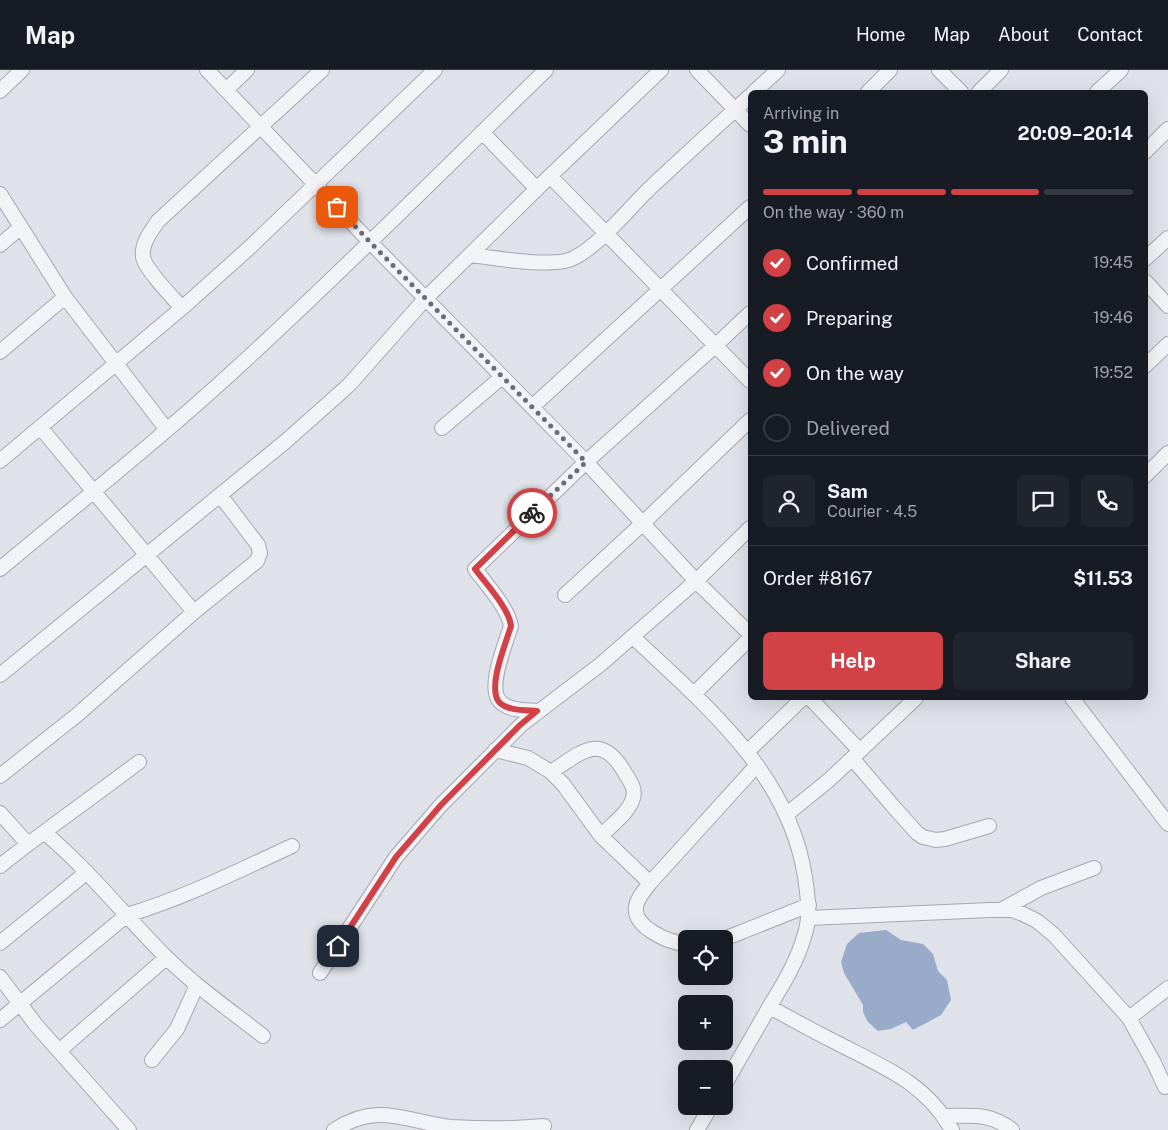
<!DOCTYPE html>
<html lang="en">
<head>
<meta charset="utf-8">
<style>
	body { margin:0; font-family:"Public Sans",sans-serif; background:#20242c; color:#f1f3f6; height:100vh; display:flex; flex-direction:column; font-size:19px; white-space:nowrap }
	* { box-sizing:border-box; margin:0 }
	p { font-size:16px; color:#9ea1a6 }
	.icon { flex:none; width:28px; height:28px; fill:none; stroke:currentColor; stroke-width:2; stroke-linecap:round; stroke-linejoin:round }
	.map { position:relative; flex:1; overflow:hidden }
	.details { position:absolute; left:748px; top:20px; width:400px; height:610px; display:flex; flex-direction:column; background:#171b24; border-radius:8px; box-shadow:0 5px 20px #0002 }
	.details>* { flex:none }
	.tools { position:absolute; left:678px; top:860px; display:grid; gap:10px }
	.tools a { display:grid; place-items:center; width:55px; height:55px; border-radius:8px; background:#171b24; box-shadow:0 5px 20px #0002; font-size:25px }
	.pin { position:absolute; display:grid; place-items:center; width:42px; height:42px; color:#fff; margin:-21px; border-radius:10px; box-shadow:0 2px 8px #0006 }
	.courier { position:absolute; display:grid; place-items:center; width:50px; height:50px; margin:-25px; border:4px solid #d14145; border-radius:50%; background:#fff; color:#222; box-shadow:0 1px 6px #0007 }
	.overview em { font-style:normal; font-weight:700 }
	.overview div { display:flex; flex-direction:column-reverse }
	.overview { display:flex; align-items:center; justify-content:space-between; height:85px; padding:0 15px }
	h1 { font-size:32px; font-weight:700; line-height:38px }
	.bar { display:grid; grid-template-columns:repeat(4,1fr); gap:8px 5px; align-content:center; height:60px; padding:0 15px }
	.bar i { height:6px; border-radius:4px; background:#363941 }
	.bar .selected { background:#d14145 }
	.bar p { grid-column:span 4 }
	.line { display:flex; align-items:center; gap:12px; padding:0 15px; border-top:1px solid #363941 }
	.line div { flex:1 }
	.round { display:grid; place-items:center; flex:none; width:52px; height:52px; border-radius:8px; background:#20242c }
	ol { padding:0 15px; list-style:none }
	li { display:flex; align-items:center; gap:15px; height:55px }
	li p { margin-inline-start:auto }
	li .icon { padding:5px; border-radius:50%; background:#d14145; color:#fff; stroke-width:4 }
	li:last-child { color:#9ea1a6 }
	li i { width:28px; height:28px; border:2px solid #363941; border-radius:50% }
	.action { display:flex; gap:10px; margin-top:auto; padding:10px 15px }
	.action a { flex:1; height:58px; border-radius:8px; background:#d14145; color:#fff; font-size:20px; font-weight:700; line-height:58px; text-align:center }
	.action a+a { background:#20242c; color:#f1f3f6 }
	header { display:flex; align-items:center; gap:30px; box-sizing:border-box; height:70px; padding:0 25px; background:#171b24; border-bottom:1px solid #363941 }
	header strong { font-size:24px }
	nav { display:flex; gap:28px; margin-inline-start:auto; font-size:18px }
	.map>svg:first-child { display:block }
</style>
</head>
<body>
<header>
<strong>Map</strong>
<nav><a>Home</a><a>Map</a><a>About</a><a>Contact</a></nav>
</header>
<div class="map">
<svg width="1168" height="1060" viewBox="0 0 1168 1060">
	<rect width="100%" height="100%" fill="#dfe2e9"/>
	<path fill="#99abca" d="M886 860 901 870 923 874 933 884 938 901 947 910 951 930 941 945 913 960 906 952 891 959 878 961 868 952 863 942V935L844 903 841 892 847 874 859 863Z"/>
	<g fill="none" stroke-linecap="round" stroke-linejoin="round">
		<defs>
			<path id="minor" d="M207 0 370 172 586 392 696 511 750 564
				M697 0 750 55
				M939 0 961 22
				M226 20 247 0
				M0 21 22 0
				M754 22 778 0
				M868 22 890 0
				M979 22 1001 0
				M1097 22 1121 0
				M482 62 537 119
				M1145 82 1168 59
				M550 106 750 311
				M0 124 65 227 167 360
				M0 175 20 158
				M470 185C497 188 539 196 565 191 592 185 629 138 649 119 682 88 716 57 750 26
				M1145 189 1168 168
				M1145 211 1168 236
				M182 238C173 228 145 199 143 187 141 174 151 161 158 151L322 0
				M0 282 65 227
				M1145 296 1168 274
				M532 337 750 137
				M40 357 194 542
				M442 358 502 307
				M0 391 182 238 248 179 435 0
				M1145 406 1168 383
				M0 499C80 432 162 367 239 296 344 200 444 99 546 0
				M565 525 642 454 750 350
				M633 567C705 635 789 703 805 807 808 828 811 847 804 867 797 891 784 913 771 934 755 962 739 989 724 1016
				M0 605 286 371 349 315 426 228 550 106 661 0
				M694 624 750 568
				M810 628 860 681
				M1072 628 1168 754
				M537 641C526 640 512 641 503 634 484 623 506 573 511 556 508 538 486 514 475 499L586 392 716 275 750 243
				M495 680 528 688 551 702 563 714 601 766 650 813
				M747 682 803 628
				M852 688 892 735 917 763 923 767 936 770 945 769 989 756
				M551 702C582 682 601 661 625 703 630 711 636 719 633 728 629 743 611 755 601 766
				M0 706 77 645 194 542 257 491 260 483 258 475 220 425
				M0 743 28 774
				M787 744 829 710 916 628
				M45 763C89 800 125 846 165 886 195 916 230 940 263 966
				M0 796C45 760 93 727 139 692
				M1001 840 1041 818 1094 798
				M809 848 990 840H1012L1023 844 1037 851 1054 865 1129 948 1154 993 1165 1017
				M724 869 809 835
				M0 873 87 802
				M686 874C669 873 633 857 636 837 637 828 645 820 650 813L757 695
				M320 903 396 787 441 735 521 655 601 594 696 511 750 458
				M0 907 36 955 129 1060
				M770 937C793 950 817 963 841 975 886 998 926 1014 952 1060
				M1129 948 1168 918
				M0 950 127 845C184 828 238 801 292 776
				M59 981 166 888
				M152 990 177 959 197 915
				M944 1046C971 1046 990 1042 1012 1060
				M334 1060C380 1031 405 1052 452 1057 483 1059 513 1059 544 1056
				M697 1060 711 1036"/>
		</defs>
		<use href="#minor" stroke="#a4a8b3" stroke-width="16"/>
		<use href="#minor" stroke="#f2f3f7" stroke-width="14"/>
	</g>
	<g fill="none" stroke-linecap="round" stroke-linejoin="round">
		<path stroke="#686d7c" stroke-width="5" stroke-dasharray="0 9" d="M337 137 370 172 586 392 532 443"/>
		<path stroke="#d14145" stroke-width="6" d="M338 876 396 787 441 735 520 655 537 641C526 640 507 641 499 632 487 617 506 573 511 556 509 538 486 514 475 499L532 443"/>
	</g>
</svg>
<div class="tools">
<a><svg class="icon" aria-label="locate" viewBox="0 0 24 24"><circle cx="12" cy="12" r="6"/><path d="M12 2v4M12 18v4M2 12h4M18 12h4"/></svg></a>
<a>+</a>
<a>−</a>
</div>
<div class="pin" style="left:337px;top:137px;background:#ea580c"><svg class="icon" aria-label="bag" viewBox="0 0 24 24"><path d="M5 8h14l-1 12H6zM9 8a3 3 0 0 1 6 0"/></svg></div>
<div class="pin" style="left:338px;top:876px;background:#1f2937"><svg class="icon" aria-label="home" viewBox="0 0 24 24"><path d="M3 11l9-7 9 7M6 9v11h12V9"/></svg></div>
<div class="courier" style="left:532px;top:443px"><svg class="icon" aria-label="bike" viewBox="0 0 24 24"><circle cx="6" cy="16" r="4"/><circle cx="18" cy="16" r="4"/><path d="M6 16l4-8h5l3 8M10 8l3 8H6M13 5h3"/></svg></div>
<section class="details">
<div class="overview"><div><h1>3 min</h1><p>Arriving in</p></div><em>20:09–20:14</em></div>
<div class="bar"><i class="selected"></i><i class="selected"></i><i class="selected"></i><i></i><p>On the way · 360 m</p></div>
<ol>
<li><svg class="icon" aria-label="check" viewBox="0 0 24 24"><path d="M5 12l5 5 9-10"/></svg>Confirmed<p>19:45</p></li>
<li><svg class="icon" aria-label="check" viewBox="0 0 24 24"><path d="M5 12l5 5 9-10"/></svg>Preparing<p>19:46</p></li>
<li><svg class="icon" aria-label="check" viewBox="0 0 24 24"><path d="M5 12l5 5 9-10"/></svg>On the way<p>19:52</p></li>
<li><i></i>Delivered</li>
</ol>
<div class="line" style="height:90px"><a class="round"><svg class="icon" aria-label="person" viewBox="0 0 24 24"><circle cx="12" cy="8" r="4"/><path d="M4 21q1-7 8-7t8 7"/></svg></a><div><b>Sam</b><p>Courier · 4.5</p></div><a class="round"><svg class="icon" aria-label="chat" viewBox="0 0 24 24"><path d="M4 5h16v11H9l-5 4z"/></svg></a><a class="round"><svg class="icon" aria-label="phone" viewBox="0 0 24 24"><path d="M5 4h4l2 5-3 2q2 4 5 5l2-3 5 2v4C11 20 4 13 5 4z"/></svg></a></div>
<div class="line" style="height:65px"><div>Order #8167</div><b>$11.53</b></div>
<div class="action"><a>Help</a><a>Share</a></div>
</section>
</div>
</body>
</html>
